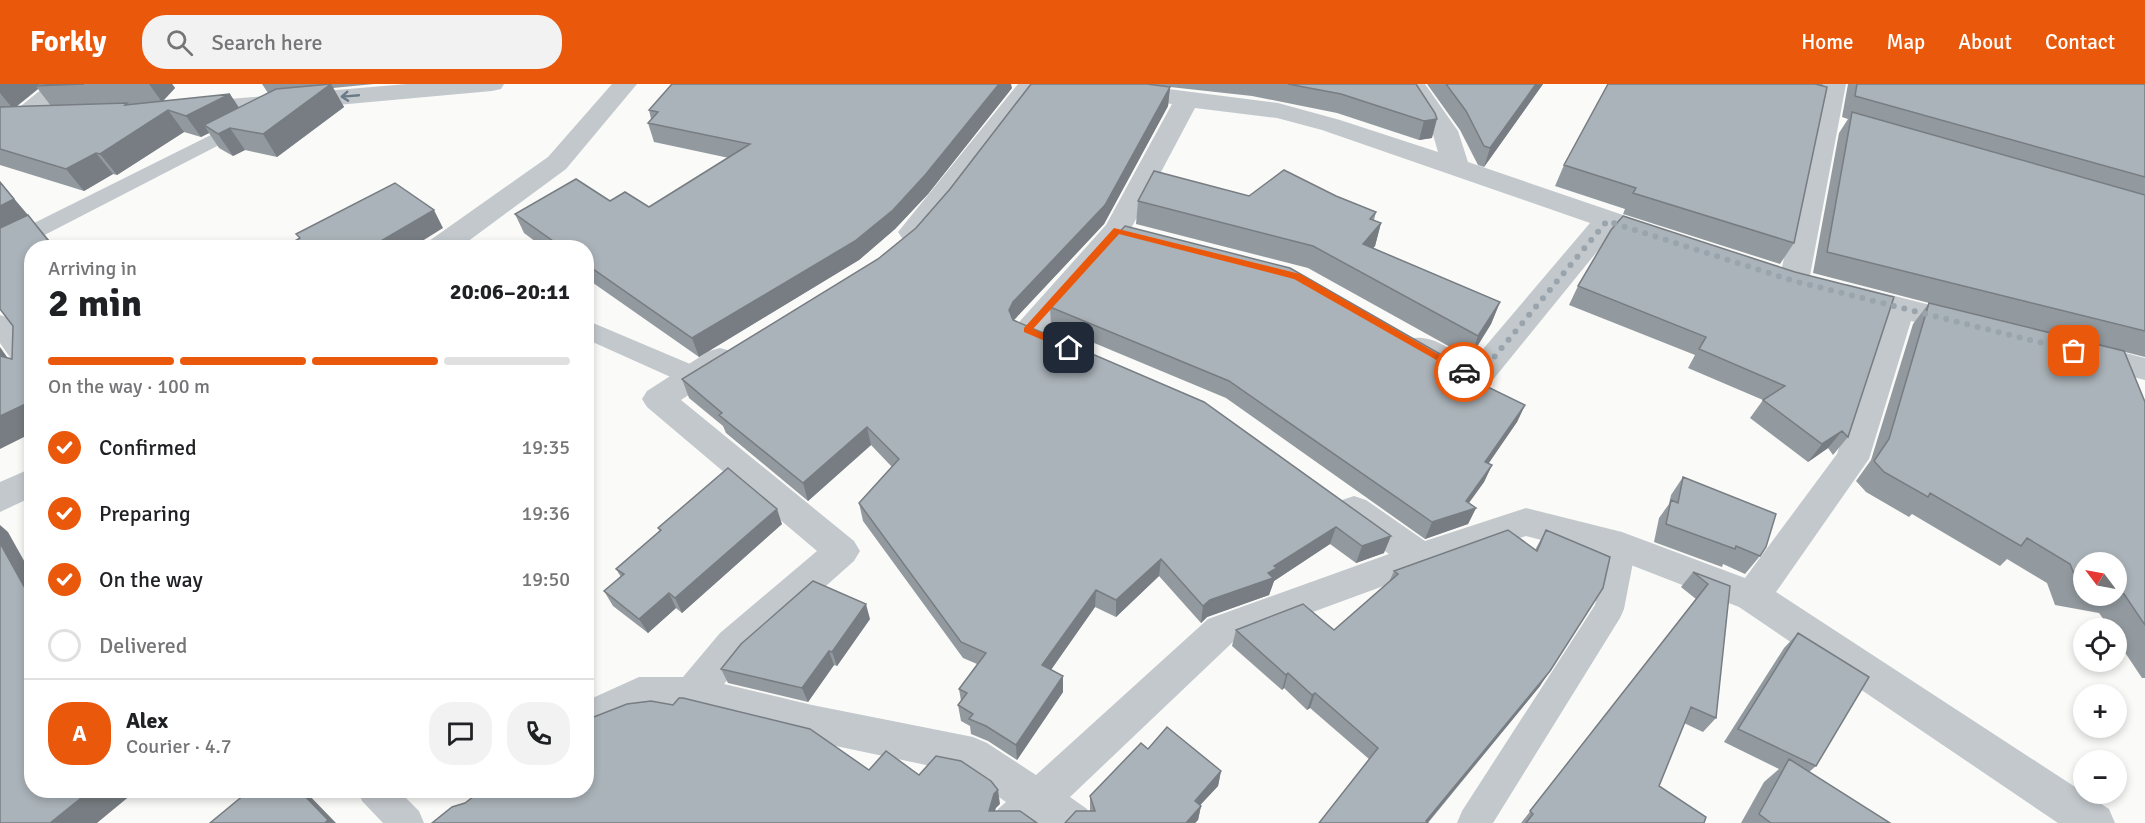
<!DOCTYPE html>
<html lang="en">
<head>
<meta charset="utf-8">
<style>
	body { margin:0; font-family:Signika,sans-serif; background:#f2f2f2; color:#202124; height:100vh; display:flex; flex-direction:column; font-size:22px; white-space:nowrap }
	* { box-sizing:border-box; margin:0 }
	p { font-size:20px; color:#757577 }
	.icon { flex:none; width:33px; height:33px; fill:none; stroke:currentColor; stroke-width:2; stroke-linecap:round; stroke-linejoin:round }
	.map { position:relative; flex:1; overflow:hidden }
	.side { position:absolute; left:24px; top:156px; width:570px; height:558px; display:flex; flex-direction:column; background:#fff; border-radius:24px; box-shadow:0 3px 9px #0003 }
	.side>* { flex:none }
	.needle { width:39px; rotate:302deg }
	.fabs { position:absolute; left:2073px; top:468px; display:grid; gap:12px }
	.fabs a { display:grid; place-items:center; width:54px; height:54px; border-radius:50%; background:#fff; box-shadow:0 3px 9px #0003; font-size:30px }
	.pin { position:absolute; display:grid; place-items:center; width:51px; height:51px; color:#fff; margin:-26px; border-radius:12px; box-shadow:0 3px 9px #0006 }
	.courier { position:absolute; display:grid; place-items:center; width:60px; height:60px; margin:-30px; border:4px solid #ea580c; border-radius:50%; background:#fff; color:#222; box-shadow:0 2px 8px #0007 }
	.head em { font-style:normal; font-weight:700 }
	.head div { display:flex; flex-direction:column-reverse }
	.head { display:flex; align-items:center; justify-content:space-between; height:102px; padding:0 24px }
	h1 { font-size:39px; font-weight:700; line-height:45px }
	.bar { display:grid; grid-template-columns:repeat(4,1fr); gap:9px 6px; align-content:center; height:72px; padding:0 24px }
	.bar i { height:8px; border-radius:4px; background:#e0e0e0 }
	.bar .selected { background:#ea580c }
	.bar p { grid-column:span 4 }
	.line { display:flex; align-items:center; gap:15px; padding:0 24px; border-top:2px solid #e0e0e0 }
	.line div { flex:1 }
	.round { display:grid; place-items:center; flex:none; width:63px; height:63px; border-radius:24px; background:#f2f2f2 }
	ol { padding:0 24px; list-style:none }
	li { display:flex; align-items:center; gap:18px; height:66px }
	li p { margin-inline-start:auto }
	li .icon { padding:6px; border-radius:50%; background:#ea580c; color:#fff; stroke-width:4 }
	li:last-child { color:#757577 }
	li i { width:33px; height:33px; border:3px solid #e0e0e0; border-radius:50% }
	header { display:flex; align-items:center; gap:36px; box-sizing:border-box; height:84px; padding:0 30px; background:#ea580c; color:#fff }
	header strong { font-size:28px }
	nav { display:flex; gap:33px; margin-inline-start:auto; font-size:21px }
	.search { width:420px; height:54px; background:#f2f2f2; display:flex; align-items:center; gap:15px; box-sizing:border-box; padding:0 21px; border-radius:24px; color:#757577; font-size:22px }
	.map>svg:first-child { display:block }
</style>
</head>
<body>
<header>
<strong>Forkly</strong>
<div class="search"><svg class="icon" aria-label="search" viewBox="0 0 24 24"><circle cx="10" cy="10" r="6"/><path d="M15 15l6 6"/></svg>Search here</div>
<nav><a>Home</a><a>Map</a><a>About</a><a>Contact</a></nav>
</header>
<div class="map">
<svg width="2145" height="739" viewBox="0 0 2145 739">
	<rect width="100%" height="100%" fill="#fafaf8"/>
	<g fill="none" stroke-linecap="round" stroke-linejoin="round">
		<path fill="#c3c8cc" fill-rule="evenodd" d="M247 33 254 35 257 39 254 43 0 174V156Z
			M0 231 9 234 32 265V294L23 292 0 259Z
			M586 236 702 285 706 292 702 299 693 301 684 299 586 255Z
			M1622 451 1632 455 1636 463 1624 525 1620 534 1493 739H1457L1462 727 1595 521 1608 463 1612 455Z
			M358 706H398L419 727 424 739H383L362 717Z"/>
		<path fill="#c3c8cc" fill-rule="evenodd" d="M48 0H75L29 40 20 43 11 40 7 35 11 30Z
			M407 0H504L501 5 492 7 194 34 185 31 181 26 185 21 194 18Z
			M612 0H637L566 85 459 164H425L429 157 548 73Z
			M1018 0H1043L950 123 922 154 912 157 902 154 898 148Z
			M1061 0H1129L1278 19 1340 36 1438 68 1432 47 1401 0H1425L1458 47 1468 78 1670 147 1674 154 1670 161 1660 163 1613 148 1487 303C1462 311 1432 283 1410 271L1406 263 1410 255C1432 249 1453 268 1472 278L1590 139 1322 46 1277 34 1195 24 1127 152 1048 242 1077 254 1081 262 1077 270 1066 273 1016 254 1012 246 1106 141 1172 20 1073 7 1064 5Z
			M1822 0H1846L1809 197 1804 204 1794 207 1784 204 1779 197Z
			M1847 200 1974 232 1978 240 1974 248 1963 251 1911 237 1869 375 1776 508 2109 725 2115 739H2058L1739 523 1618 476 1526 452 1476 468 1234 557 1070 713 1087 725 1093 739H992L998 725 1006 718 964 689 812 657 692 627 642 628 586 654V617L639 593H683L720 549 817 467 647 323 642 315 647 307 709 267 720 264 731 267 735 275 731 283 681 316 854 457 860 467 854 477 746 573 724 600 812 621 973 653 987 659 1036 691 1208 535 1389 470 1342 436 1337 426 1342 416 1354 412 1366 416 1425 457 1526 424 1622 448 1745 494 1837 370 1883 230 1837 217 1832 210 1837 203Z
			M2086 259 2145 274V296L2075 278 2071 270 2075 262Z
			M32 384V413L0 428V398Z"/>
	</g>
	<path fill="#929a9f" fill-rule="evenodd" d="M0 0H172L175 4 163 17 239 24 268 9 262 0H374L333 4 344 23 277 73 245 66 233 72 219 64 209 49 201 53 184 48 117 91 113 90 84 107 0 81ZM38 5 51 22 16 23Z
		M1031 0H1416L1432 54 1419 56 1337 29 1252 12 1170 3 1168 22 1104 140 1014 236 1384 469 1356 479 1330 460 1274 497 1269 511 1207 533 1201 539 1159 492 1116 533 1095 523 1051 586 1063 592V608L1017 676 988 657 971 650 970 642 961 637 958 621 961 617 959 605 977 580 963 574 863 437 859 419 892 383 871 361 808 417 726 349 723 342 689 314 682 295 878 175 916 144 950 105Z
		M1427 0H1543L1484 83 1478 81 1460 46Z
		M1608 0H1823L1822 2 1794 159 1780 180 1623 130 1625 125 1555 102 1564 81Z
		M1848 0H2145V273L2125 268 2145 318V594H2142L2116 555V544H2110L2099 529 2055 521 2047 499 2007 475 2000 482 1912 430 1909 433 1866 408 1856 397 1871 376 1913 240 1929 219 1813 189 1839 49 1848 35 1842 33ZM2084 478H2116V512H2084Z
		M1012 4 928 110 895 145 859 176 699 273 586 194V164H544L524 149 515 130 610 117 649 123 729 74 654 58 648 39 651 35 649 26Z
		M1249 112H1336L1376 128 1374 136 1381 139 1375 162 1373 164 1500 218 1491 240 1470 274 1308 184 1136 140 1138 117Z
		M1795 188 1848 353 1833 371 1828 364 1808 378 1750 334 1763 316 1688 284 1695 271 1569 221 1578 202Z
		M1050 223 1461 282 1458 289 1525 321 1517 338 1488 379 1492 381 1484 398 1469 419 1476 424 1468 440 1425 455 1226 314 1051 241Z
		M1683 393 1760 472 1745 490 1723 480 1722 483 1654 458 1659 434 1669 420 1671 411Z
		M782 440 682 529 676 524 648 549 613 522 604 507 621 493 616 485 660 448 658 444Z
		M1546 446 1540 602 1428 739 1369 675 1310 624 1307 626 1284 604 1282 606 1232 562 1236 546H1334L1389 498 1394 487 1535 466Z
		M1693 488 1730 502 1716 634 1703 648 1684 639 1659 702 1704 739H1521L1696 515 1681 503Z
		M870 535 837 582 834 581 808 618 728 599 721 585Z
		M1798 549 1816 682 1809 688 1890 739H1741L1764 698 1779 685 1724 658 1784 564Z
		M1148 665 1221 687 1218 702 1200 721 1201 722 1198 736 1195 739H1065L1090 727V712Z"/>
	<path fill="#777d82" d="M0 0H45L36 2 38 5 13 25 0 9Z
		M149 0H172L175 4 162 18Z
		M331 0 344 23 277 73 263 50Z
		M999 0H1011L1012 4 928 110 895 145 859 176 699 273 692 254Z
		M1536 0H1543L1484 83 1490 64Z
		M1170 3 1168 22 1104 140 1014 236 1010 245 1009 226 1013 218Z
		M230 10 244 31 204 41 209 49 201 53 186 32Z
		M168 26 184 48 117 91 100 70Z
		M1437 35 1432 54 1419 56 1424 37Z
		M230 44 245 66 233 72 218 50Z
		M96 69 113 90 84 107 66 85Z
		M0 98 56 164 0 153Z
		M434 126 443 144 411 164H369Z
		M1381 139 1375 162 1358 182 1363 160Z
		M1500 218 1491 240 1470 274 1478 252Z
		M0 263 21 293 0 273Z
		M32 317V349L0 365V332Z
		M1525 321 1517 338 1478 395 1485 378Z
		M867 343 871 361 808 417 803 399Z
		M1842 347 1828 364 1808 378 1822 360Z
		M1492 381 1484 398 1462 428 1476 424 1468 440 1425 455 1432 438 1466 417Z
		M777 425 782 440 682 529 675 514Z
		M0 441 8 448 32 491V517L0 459Z
		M1336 443 1330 460 1274 497 1269 511 1207 533 1201 539 1203 522 1210 516 1268 489 1274 482Z
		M1391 452 1384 469 1356 479 1362 462Z
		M1161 475 1159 492 1116 533V516Z
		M1096 506 1095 523 1043 597 1042 581Z
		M669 509 676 524 648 549 639 535Z
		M866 520 870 535 837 582 832 568Z
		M829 567 834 581 808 618 802 604Z
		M1550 587 1540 602 1427 739H1425Z
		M1288 589 1284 604 1282 606 1286 591Z
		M1063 592V608L1017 676 1016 661Z
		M1315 609 1310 624 1307 626 1312 611Z
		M1221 687 1218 702 1192 730 1195 717Z
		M91 706H137L97 739H50Z
		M299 706H304L336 739H325Z
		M998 706 1000 720 996 724 991 739 989 727 994 710Z
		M1201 722 1198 736 1195 739H1186Z"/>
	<path fill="#aab3b9" stroke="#777d82" stroke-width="1.5" d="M38 0H84L36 2Z
		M331 0 263 50 230 44 218 50 204 41 276 5Z
		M672 0H999L926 90 893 126 855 157 692 254 586 180V164H563L515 130 576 95 610 117 625 108 649 123 750 60 648 39 658 28 649 26Z
		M1031 0H1147L1170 3 1105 121 1013 218 1009 226 1013 236 1204 318 1391 452 1362 462 1336 443 1274 482 1277 484 1268 489 1273 494 1210 516 1203 522 1161 475 1116 516 1096 506 1042 581 1063 592 1016 661 986 642 969 635 973 630 958 621 967 609 959 605 986 569 961 558 859 419 899 375 867 343 803 399 719 331 722 329 682 295 878 175 916 144 950 105Z
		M1288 0H1416L1435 29 1437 35 1424 37 1341 10Z
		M1446 0H1536L1490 64 1484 62 1466 27Z
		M1608 0H1815L1827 3 1794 159 1633 109 1636 104 1564 81Z
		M1857 0H2145V93L1855 12Z
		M230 10 186 32 168 26 100 70 96 69 66 85 0 65V23L127 19 125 21Z
		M1852 28 2145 111V247L1827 168Z
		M1284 86 1336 112 1376 128 1370 135 1381 139 1363 160 1500 218 1478 252 1313 162 1138 117 1154 87 1249 112Z
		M0 98 14 115 0 122Z
		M395 99 434 126 369 164H283L300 154 296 150Z
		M28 131 54 164H32V317L0 332V272L12 275 13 242 0 225V144Z
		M1623 132 1795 188 1894 213 1848 353 1842 347 1822 360 1763 316 1785 302 1699 265 1706 253 1578 202 1611 146Z
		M1125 142 1290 184 1461 282 1457 288 1525 321 1485 378 1492 381 1466 417 1476 424 1432 438 1229 297 1050 223Z
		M1929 219 2124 267 2145 318V541L2124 510 2116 508V478H2084V503L2079 502 2070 480 2027 454 2021 462 1930 409 1928 413 1884 388 1874 377 1889 355Z
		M728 384 777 425 675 514 669 509 639 535 604 507 624 490 616 485 661 446 658 444Z
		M1683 393 1776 430 1766 463 1760 472 1736 462 1735 465 1666 440 1671 416 1678 419Z
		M1508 446 1537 467 1546 446 1610 473 1603 504 1550 587 1426 737 1428 739H1319L1378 664 1315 609 1312 611 1288 589 1286 591 1236 546 1303 520 1334 546 1398 490 1394 487Z
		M0 459 32 517V706H91L50 739H0Z
		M1693 488 1730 502 1716 634 1691 623 1659 702 1706 733 1704 739H1526L1533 730 1530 727 1708 500Z
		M813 497 866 520 832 568 829 567 802 604 721 585 741 560Z
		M1798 549 1869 593 1816 682 1738 645Z
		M679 614H683L810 645 869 686 886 667 919 691 936 672 961 677 991 697 998 706 994 710 989 727H1020L1037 739H432L452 723 465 719 482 706H586V636L627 620 651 617 673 621Z
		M1167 643 1221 687 1195 717 1201 722 1186 739H1065L1076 727H1095L1090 712 1141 659 1148 665Z
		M1789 675 1890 739H1771L1759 730Z
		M250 706H299L328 736 325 739H210Z"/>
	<defs><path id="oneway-shaft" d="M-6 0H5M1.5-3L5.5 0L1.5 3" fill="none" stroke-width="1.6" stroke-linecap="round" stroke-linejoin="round" transform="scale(1.5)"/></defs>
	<use stroke="#6a7a87" href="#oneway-shaft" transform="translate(350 12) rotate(175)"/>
	<path fill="#ea580c" d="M1114 144 1300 190 1469 288 1464 291 1461 290 1294 195 1119 150 1033 245 1072 261V266H1066L1024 248V244Z"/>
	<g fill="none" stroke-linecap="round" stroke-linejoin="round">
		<path stroke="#99a4ac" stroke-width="6" stroke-dasharray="0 10.8" d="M1464 288 1476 295 1607 137 1794 197 2074 267"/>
	</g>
</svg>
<div class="fabs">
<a><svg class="needle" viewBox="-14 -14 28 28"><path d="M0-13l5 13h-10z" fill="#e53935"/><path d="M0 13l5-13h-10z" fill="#757577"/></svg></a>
<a><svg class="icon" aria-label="locate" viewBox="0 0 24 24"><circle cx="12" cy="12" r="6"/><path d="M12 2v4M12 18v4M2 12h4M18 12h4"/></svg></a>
<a>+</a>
<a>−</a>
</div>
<div class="pin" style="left:2074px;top:267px;background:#ea580c"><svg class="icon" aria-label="bag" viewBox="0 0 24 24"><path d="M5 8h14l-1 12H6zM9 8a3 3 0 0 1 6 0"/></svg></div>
<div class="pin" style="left:1069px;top:264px;background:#1f2937"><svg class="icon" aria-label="home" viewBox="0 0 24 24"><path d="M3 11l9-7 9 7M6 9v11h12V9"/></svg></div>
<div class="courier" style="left:1464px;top:288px"><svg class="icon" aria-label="car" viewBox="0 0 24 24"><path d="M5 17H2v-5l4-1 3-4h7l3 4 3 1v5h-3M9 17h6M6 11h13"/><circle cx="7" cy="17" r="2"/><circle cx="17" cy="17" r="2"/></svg></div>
<section class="side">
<div class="head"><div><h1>2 min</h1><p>Arriving in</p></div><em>20:06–20:11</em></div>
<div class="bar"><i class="selected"></i><i class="selected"></i><i class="selected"></i><i></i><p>On the way · 100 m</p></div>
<ol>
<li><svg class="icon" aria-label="check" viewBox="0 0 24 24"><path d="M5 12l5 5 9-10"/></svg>Confirmed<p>19:35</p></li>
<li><svg class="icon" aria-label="check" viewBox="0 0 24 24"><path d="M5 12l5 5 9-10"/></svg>Preparing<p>19:36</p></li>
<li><svg class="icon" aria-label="check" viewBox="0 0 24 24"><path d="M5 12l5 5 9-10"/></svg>On the way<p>19:50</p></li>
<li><i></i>Delivered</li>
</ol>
<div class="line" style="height:108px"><b class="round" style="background:#ea580c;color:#fff">A</b><div><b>Alex</b><p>Courier · 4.7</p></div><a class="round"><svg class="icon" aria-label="chat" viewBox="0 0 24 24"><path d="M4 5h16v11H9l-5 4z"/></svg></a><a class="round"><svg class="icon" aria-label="phone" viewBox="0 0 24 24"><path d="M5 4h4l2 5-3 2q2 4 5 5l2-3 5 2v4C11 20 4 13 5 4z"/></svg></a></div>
</section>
</div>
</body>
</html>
